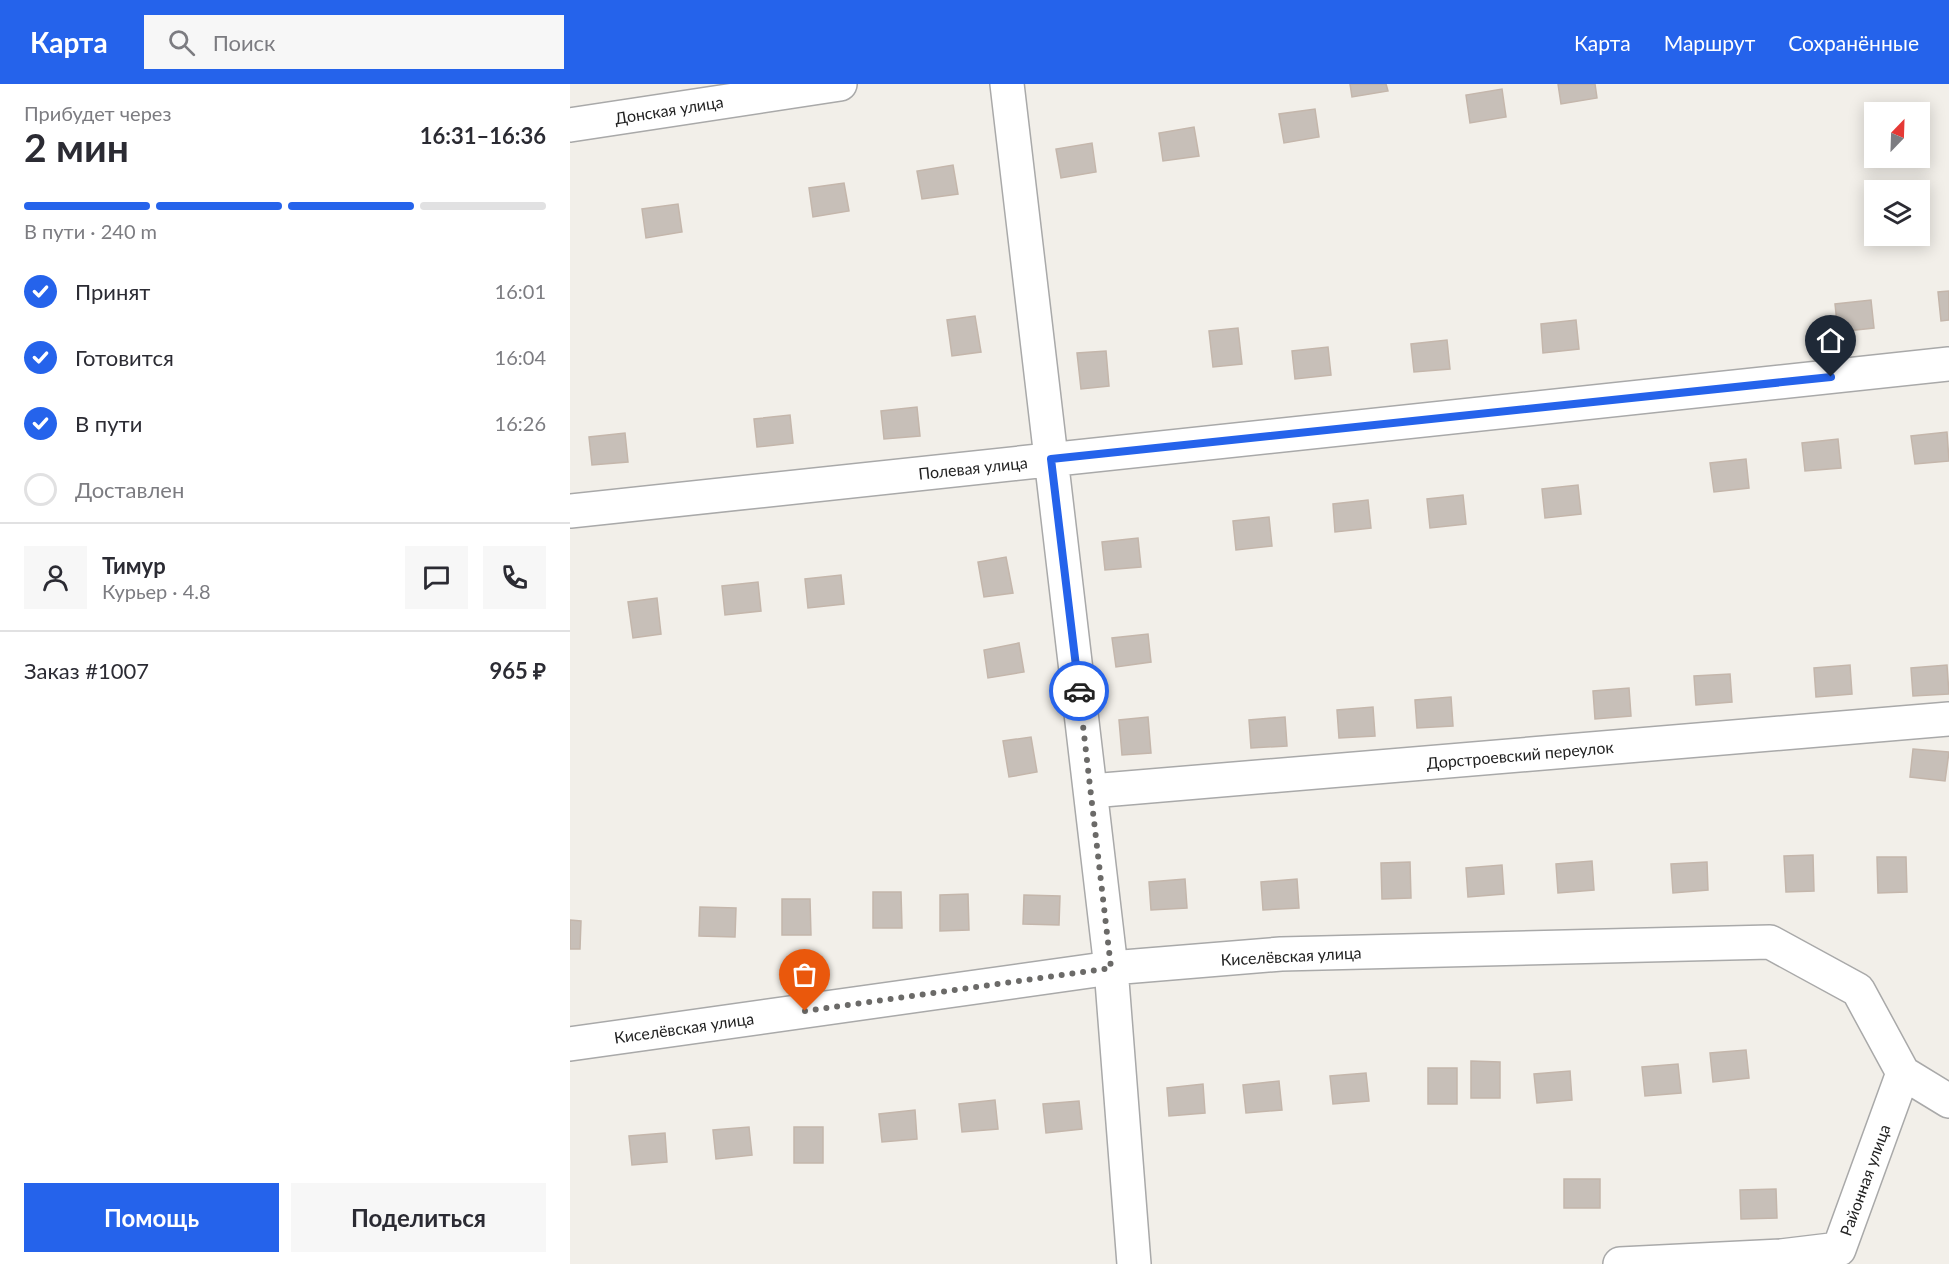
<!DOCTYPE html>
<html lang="ru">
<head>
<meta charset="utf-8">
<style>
	body { margin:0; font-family:Lato,sans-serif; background:#f7f7f7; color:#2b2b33; height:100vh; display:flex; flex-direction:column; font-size:22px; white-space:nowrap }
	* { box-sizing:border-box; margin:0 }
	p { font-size:20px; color:#7c7c81 }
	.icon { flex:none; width:33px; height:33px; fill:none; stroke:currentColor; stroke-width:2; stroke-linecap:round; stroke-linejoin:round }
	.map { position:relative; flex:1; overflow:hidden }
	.details { display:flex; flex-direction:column; background:#fff; width:570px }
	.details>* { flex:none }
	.needle { width:39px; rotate:23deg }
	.tools { position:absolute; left:1294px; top:18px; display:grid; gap:12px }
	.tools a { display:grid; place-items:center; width:66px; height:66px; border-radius:0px; background:#fff; box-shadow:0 3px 15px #0003; font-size:30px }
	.pin { position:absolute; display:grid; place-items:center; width:51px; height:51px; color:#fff; margin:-62px -26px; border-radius:50% 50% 50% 0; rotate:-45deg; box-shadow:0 0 6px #0007 }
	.pin .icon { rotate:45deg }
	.courier { position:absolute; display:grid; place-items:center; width:60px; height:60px; margin:-30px; border:4px solid #2563eb; border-radius:50%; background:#fff; color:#222; box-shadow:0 2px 8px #0007 }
	.overview em { font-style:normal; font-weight:700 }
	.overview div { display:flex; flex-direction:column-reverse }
	.overview { display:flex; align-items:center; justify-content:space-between; height:102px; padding:0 24px }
	h1 { font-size:39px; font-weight:700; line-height:45px }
	.bar { display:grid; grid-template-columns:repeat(4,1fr); gap:9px 6px; align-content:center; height:72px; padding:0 24px }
	.bar i { height:8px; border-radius:4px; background:#e1e1e2 }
	.bar .active { background:#2563eb }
	.bar p { grid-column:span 4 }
	.line { display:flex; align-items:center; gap:15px; padding:0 24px; border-top:2px solid #e1e1e2 }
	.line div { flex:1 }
	.round { display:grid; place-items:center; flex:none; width:63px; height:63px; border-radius:0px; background:#f7f7f7 }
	ol { padding:0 24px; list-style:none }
	li { display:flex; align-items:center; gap:18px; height:66px }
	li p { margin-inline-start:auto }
	li .icon { padding:6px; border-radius:50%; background:#2563eb; color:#fff; stroke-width:4 }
	li:last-child { color:#7c7c81 }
	li i { width:33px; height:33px; border:3px solid #e1e1e2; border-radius:50% }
	.primary-button { display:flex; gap:12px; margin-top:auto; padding:12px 24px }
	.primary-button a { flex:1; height:69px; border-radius:0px; background:#2563eb; color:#fff; font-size:24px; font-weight:700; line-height:69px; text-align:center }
	.primary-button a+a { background:#f7f7f7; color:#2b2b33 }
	header { display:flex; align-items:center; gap:36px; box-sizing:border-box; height:84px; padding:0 30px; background:#2563eb; color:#fff }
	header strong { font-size:28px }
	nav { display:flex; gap:33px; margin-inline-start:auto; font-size:21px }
	.search { width:420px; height:54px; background:#f7f7f7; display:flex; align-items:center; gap:15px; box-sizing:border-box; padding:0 21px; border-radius:0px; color:#7c7c81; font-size:22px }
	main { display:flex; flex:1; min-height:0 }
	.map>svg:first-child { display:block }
</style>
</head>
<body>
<header>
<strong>Карта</strong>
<div class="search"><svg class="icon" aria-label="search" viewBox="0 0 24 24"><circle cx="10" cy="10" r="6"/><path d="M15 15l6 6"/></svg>Поиск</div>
<nav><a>Карта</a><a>Маршрут</a><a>Сохранённые</a></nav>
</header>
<main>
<section class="details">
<div class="overview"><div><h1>2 мин</h1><p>Прибудет через</p></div><em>16:31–16:36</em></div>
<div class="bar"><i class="active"></i><i class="active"></i><i class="active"></i><i></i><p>В пути · 240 m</p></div>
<ol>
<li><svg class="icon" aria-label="check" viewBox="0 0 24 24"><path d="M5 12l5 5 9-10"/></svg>Принят<p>16:01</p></li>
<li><svg class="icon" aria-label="check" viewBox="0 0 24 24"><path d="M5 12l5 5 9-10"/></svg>Готовится<p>16:04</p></li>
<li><svg class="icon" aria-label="check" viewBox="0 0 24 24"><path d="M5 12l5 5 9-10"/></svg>В пути<p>16:26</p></li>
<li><i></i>Доставлен</li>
</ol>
<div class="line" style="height:108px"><a class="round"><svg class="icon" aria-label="person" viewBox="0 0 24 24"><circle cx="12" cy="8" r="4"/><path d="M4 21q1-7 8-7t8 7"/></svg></a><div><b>Тимур</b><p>Курьер · 4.8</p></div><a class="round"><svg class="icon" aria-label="chat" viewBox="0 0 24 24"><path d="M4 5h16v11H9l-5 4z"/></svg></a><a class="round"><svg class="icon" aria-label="phone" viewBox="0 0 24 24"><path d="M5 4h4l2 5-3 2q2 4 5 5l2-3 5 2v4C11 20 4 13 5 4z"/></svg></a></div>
<div class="line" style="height:78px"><div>Заказ #1007</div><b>965 ₽</b></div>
<div class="primary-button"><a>Помощь</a><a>Поделиться</a></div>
</section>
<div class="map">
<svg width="1379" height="1180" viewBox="0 0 1379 1180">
	<rect width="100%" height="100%" fill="#f2efe9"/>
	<path fill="#c7bfb8" stroke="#c4b6ab" stroke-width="1.5" d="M780 0H816L818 7 782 13Z
		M988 0H1025L1027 14 991 20Z
		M932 5 936 33 900 39 896 11Z
		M745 25 749 53 714 59 709 30Z
		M624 43 629 72 593 77 589 49Z
		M522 59 526 88 491 94 486 65Z
		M383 81 388 110 352 115 347 87Z
		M274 99 279 127 243 133 239 104Z
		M108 120 112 148 76 154 72 125Z
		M1379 207V236L1371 237 1368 208Z
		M1301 216 1304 244 1268 248 1265 220Z
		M405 232 411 268 382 272 377 236Z
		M1006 236 1009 265 973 269 971 240Z
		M668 244 672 280 643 283 639 247Z
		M877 256 880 285 844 288 841 260Z
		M758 263 761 291 725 295 722 267Z
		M536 267 539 302 511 305 507 269Z
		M347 323 350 352 314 355 311 327Z
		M220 331 223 359 187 363 184 335Z
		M1377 348 1379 377 1345 380 1341 352Z
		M55 349 58 378 22 381 19 353Z
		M1268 355 1271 384 1235 387 1232 359Z
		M1176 375 1179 404 1144 408 1140 379Z
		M1008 401 1011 430 975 434 972 405Z
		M893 411 896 440 860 444 857 415Z
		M798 416 801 444 765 448 763 420Z
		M699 433 702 462 666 466 663 437Z
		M568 454 571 483 535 486 532 458Z
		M436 473 443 509 414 513 408 478Z
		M271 491 274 520 238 524 235 495Z
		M188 498 191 527 155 531 152 502Z
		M87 514 91 550 63 554 58 518Z
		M578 550 581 578 546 583 542 554Z
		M449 559 454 588 418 594 414 566Z
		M1280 581 1282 610 1246 613 1244 584Z
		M1377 581 1379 610 1343 612 1341 584Z
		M1160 590 1162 618 1126 621 1124 592Z
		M1059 604 1061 632 1025 635 1023 607Z
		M881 613 883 642 847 644 845 616Z
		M803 623 805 652 769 654 767 626Z
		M578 633 581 669 552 671 549 636Z
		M715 633 717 662 681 664 679 636Z
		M461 653 467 688 439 693 433 657Z
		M1343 665 1379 668 1375 697 1340 693Z
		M1243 771 1244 807 1216 808 1214 772Z
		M1307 773H1336L1337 808 1308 809Z
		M1022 777 1024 806 988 809 986 780Z
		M840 778 841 814 812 815 811 779Z
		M1137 778 1138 806 1103 809 1101 780Z
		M932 781 934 810 898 813 896 784Z
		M615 795 617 824 581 826 579 798Z
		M727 795 729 824 693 826 691 798Z
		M303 808H331L332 844H303Z
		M398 810 399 846 370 847V811Z
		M454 811 490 812 489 841 453 840Z
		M212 815H240L241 851H212Z
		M130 823 166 824 165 853 129 852Z
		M0 836 11 837 10 865H0Z
		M1176 966 1179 994 1143 998 1140 969Z
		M901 977 930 978V1014H901Z
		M1108 980 1111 1009 1075 1012 1072 983Z
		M858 984H887V1020H858Z
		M1000 987 1002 1016 967 1019 964 990Z
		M796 989 799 1017 763 1020 760 992Z
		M709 997 712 1026 676 1029 673 1001Z
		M633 1000 635 1029 599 1032 597 1004Z
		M425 1016 428 1045 392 1048 389 1020Z
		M509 1017 512 1045 476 1049 473 1020Z
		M345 1026 347 1055 312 1058 309 1030Z
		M179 1043 182 1071 146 1075 143 1046Z
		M224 1043H253V1079H224Z
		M95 1049 97 1078 62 1081 59 1052Z
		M994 1095H1030V1124H994Z
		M1206 1105 1207 1134 1171 1135 1170 1106Z"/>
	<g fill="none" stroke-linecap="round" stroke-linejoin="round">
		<defs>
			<path id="minor" d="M437 0 541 884 564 1180
				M0 41 270 0
				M0 427 1379 280
				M521 707 1379 635
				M0 960 541 884 711 870 1200 858 1288 906 1333 989 1379 1017
				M1050 1180 1211 1172 1269 1165 1333 989"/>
		</defs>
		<use href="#minor" stroke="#a9a9a9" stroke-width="36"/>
		<use href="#minor" stroke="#fff" stroke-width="33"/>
	</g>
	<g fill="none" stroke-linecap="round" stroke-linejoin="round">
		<path stroke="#6b6a68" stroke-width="6" stroke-dasharray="0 10.8" d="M235 927 541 884 509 607"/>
		<path stroke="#2563eb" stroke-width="8" d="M509 607 481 375 1261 293"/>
	</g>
	<g text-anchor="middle" stroke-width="4.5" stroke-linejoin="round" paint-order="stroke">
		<g font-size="16" fill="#222" stroke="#fff">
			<text transform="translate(99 26) rotate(-9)" y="6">Донская улица</text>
			<text transform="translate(403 384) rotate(-6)" y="6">Полевая улица</text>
			<text transform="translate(950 671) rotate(-5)" y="6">Дорстроевский переулок</text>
			<text transform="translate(721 872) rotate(-3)" y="6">Киселёвская улица</text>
			<text transform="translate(114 944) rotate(-8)" y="6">Киселёвская улица</text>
			<text transform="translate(1295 1096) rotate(-70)" y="6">Районная улица</text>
		</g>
	</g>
</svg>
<div class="tools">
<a><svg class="needle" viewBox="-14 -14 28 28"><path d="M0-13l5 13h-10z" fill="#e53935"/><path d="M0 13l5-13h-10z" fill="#7c7c81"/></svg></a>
<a><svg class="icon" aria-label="layers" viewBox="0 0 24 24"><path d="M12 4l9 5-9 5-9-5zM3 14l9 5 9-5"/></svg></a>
</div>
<div class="pin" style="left:235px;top:927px;background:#ea580c"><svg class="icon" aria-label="bag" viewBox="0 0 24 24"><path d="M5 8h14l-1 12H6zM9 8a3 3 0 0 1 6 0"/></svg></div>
<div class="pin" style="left:1261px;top:293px;background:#1f2937"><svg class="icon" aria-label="home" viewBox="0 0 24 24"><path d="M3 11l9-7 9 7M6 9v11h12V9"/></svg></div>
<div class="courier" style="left:509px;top:607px"><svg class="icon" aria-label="car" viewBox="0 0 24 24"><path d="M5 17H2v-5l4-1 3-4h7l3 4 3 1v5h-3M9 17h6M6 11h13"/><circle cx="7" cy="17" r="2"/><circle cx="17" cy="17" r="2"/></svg></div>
</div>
</main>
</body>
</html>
